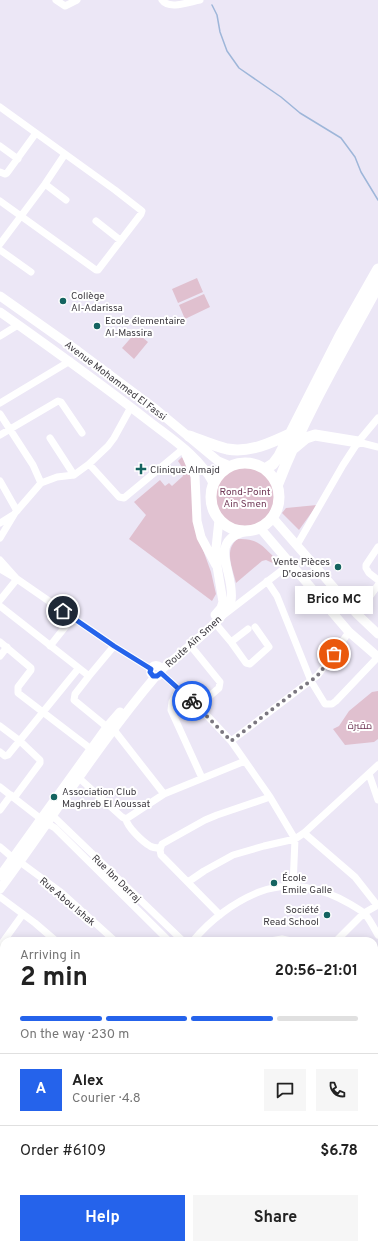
<!DOCTYPE html>
<html lang="en">
<head>
<meta charset="utf-8">
<style>
	body { margin:0; font-family:Overpass,Cairo,sans-serif; background:#f6f6f6; color:#222; height:100vh; display:flex; flex-direction:column; font-size:15px; white-space:nowrap }
	* { box-sizing:border-box; margin:0 }
	p { font-size:13px; color:#767676 }
	.icon { flex:none; width:22px; height:22px; fill:none; stroke:currentColor; stroke-width:2; stroke-linecap:round; stroke-linejoin:round }
	.map { position:relative; flex:1; overflow:hidden }
	.details { position:absolute; left:0px; top:937px; width:378px; height:312px; display:flex; flex-direction:column; background:#fff; border-radius:12px 12px 0 0; box-shadow:0 2px 10px #0003 }
	.details>* { flex:none }
	.pin { position:absolute; display:grid; place-items:center; width:34px; height:34px; color:#fff; margin:-17px; border:2px solid #fff; border-radius:50%; box-shadow:0 1px 4px #0007 }
	.courier { position:absolute; display:grid; place-items:center; width:40px; height:40px; margin:-20px; border:3px solid #2563eb; border-radius:50%; background:#fff; color:#222; box-shadow:0 1px 5px #0007 }
	.bubble { position:absolute; height:28px; border-radius:0px; background:#fff; box-shadow:0 2px 10px #0003; font-size:13px; font-weight:700; line-height:28px; text-align:center }
	.summary em { font-style:normal; font-weight:700 }
	.summary div { display:flex; flex-direction:column-reverse }
	.summary { display:flex; align-items:center; justify-content:space-between; height:68px; padding:0 20px }
	h1 { font-size:26px; font-weight:700; line-height:30px }
	.bar { display:grid; grid-template-columns:repeat(4,1fr); gap:6px 4px; align-content:center; height:48px; padding:0 20px }
	.bar i { height:5px; border-radius:3px; background:#e0e0e0 }
	.bar .on { background:#2563eb }
	.bar p { grid-column:span 4 }
	.line { display:flex; align-items:center; gap:10px; padding:0 20px; border-top:1px solid #e0e0e0 }
	.line div { flex:1 }
	.round { display:grid; place-items:center; flex:none; width:42px; height:42px; border-radius:0px; background:#f6f6f6 }
	.action { display:flex; gap:8px; margin-top:auto; padding:8px 20px }
	.action a { flex:1; height:46px; border-radius:0px; background:#2563eb; color:#fff; font-size:16px; font-weight:700; line-height:46px; text-align:center }
	.action a+a { background:#f6f6f6; color:#222 }
	.map>svg:first-child { display:block }
</style>
</head>
<body>
<div class="map">
<svg width="378" height="1249" viewBox="0 0 378 1249">
	<rect width="100%" height="100%" fill="#ece7f6"/>
	<path fill="#e0c0cf" d="M197 278 203 292 178 303 172 289Z
		M204 294 210 307 185 319 179 305Z
		M136 332 148 342 134 359 122 348Z
		M182 457 188 468 191 478 202 547 211 572 216 594 212 601 129 539 146 515 134 502 160 480 165 486 169 483 172 486 183 476 182 473 184 470 178 461Z
		M215 497a30 30 0 1 1 60 0a30 30 0 1 1-60 0Z
		M317 505 299 530 282 513 286 508Z
		M238 539C259 538 263 547 278 561L279 564 277 565 266 560 262 561 236 583C233 569 223 549 238 539Z
		M378 691V739L374 742 345 745 333 729 339 726 349 711 372 692Z"/>
	<g fill="none" stroke-linecap="round" stroke-linejoin="round">
		<path stroke="#9eb6d9" stroke-width="1.5" d="M212 5 217 15 220 32 227 51 239 68 281 97 300 113 341 138 355 157 361 172 378 200"/>
		<path stroke="#fff" stroke-width="7" d="M56 0 65 6 77 0
			M162 0C169 10 189 2 200 0
			M0 107 115 190 142 211 141 214 98 270H96L0 201
			M0 146 18 159
			M0 172 5 174 7 173 36 133
			M45 184 66 200
			M96 221 120 240
			M0 244 45 184 65 154
			M0 250 31 272
			M0 336 18 325
			M0 403 70 361
			M0 414 33 465 41 483
			M0 435 58 401 61 402 82 433
			M50 438 74 475
			M358 442 378 447
			M89 464 119 497 124 498 183 449
			M0 481 17 511
			M0 523 13 515
			M0 538 15 513 41 483 57 477 74 475 89 464 108 446 114 438 131 407
			M297 545 343 465 358 442 378 418
			M378 547 366 565V568L369 573 378 580
			M0 560 17 579 0 600
			M0 569 17 579 114 646 151 669
			M267 581 277 596 311 681 325 704H332L336 701 378 657
			M0 606 89 676 114 646
			M225 614 290 564
			M357 614 378 585
			M215 623 231 642 248 629
			M0 642 31 668V670L18 687V693L91 749
			M231 642 246 663 250 664 269 647 255 627
			M190 645 220 682 219 688 198 706
			M50 646 73 617
			M0 656 7 647
			M161 673 198 706 231 741 270 797 295 839 293 886
			M89 676 75 694 74 700 107 727
			M179 689 172 702 171 710 202 778
			M0 726 20 741 40 760V763L14 798
			M114 730 164 794
			M231 741 318 675 349 632
			M0 752 5 756 8 755 78 669
			M369 774 378 800
			M79 778 122 817 126 819 164 794 245 761
			M0 787 41 819
			M0 810 11 795
			M52 815 183 941
			M126 819C127 827 143 842 150 846 153 848 156 848 160 848
			M45 825H50L55 828 169 941
			M304 833 355 877 377 905
			M0 847 13 858
			M20 862 62 893 115 941
			M188 882 204 871 233 855 264 846 295 839 304 833 378 765
			M0 897 35 923 56 941
			M220 915 161 855 160 850 162 844 205 820 217 815 270 797
			M193 941C210 920 234 902 259 892 289 880 323 888 350 904 355 907 361 910 365 914 370 920 374 928 378 935
			M270 941 282 939 291 941
			M336 941 364 913 378 905
			M0 946 23 914
			M0 982 4 984
			M0 1009 4 1012
			M0 1018 4 1021
			M374 1043 378 1038
			M0 1057 4 1055
			M374 1069 378 1072
			M0 1094 4 1091
			M374 1129 378 1133
			M0 1131 4 1137
			M374 1141 378 1145
			M0 1170 4 1175
			M0 1190 4 1187
			M374 1197 378 1187
			M374 1202 378 1204
			M95 1245 106 1249
			M221 1245 224 1249
			M230 1245 232 1249
			M55 1249 59 1245
			M113 1249 122 1245"/>
		<path stroke="#fff" stroke-width="9" d="M0 296 78 351 153 407 218 461 230 466
			M0 312C51 348 101 384 150 422 172 439 200 457 213 483
			M185 452 195 476 197 521 201 537 216 565
			M272 517 357 614 378 634
			M260 528 349 632 378 657
			M215 615 221 608 223 602 217 566 216 548 219 520
			M150.5 671a5.5 5.5 0 1 1 11 0a5.5 5.5 0 1 1-11 0Z
			M161 670C176 657 228 617 231 601 236 573 205 541 247 531
			M0 876 107 727 120 712
			M0 889C52 819 99 743 156 676"/>
		<path stroke="#fff" stroke-width="11" d="M189 436C201 440 214 446 227 449 250 453 271 443 292 433
			M294 448 306 438 315 435 358 442
			M211 497a34 34 0 1 1 68 0a34 34 0 1 1-68 0Z
			M265 469 273 464 279 456 340 336 378 269
			M277 486C304 416 342 351 378 286"/>
	</g>
	<g fill="none" stroke-linecap="round" stroke-linejoin="round">
		<path stroke="#7b7780" stroke-width="4" stroke-dasharray="0 7.2" d="M192 701 231 741 296 691 311 681 318 675 334 654"/>
		<path stroke="#2563eb" stroke-width="5" d="M63 611 114 646 151 669 150 672 153 676H157L161 673 192 701"/>
	</g>
	<g fill="#146360" stroke="#fff" stroke-width="1.5">
		<circle cx="63" cy="301" r="4"/>
		<circle cx="97" cy="326" r="4"/>
		<path d="M139 463h4v4h4v4h-4v4h-4v-4h-4v-4h4z"/>
		<circle cx="338" cy="567" r="4"/>
		<circle cx="54" cy="797" r="4"/>
		<circle cx="274" cy="883" r="4"/>
		<circle cx="327" cy="915" r="4"/>
	</g>
	<g text-anchor="middle" stroke-width="4" stroke-linejoin="round" paint-order="stroke">
		<g font-size="10" fill="#3e3b41" stroke="#fff" text-anchor="start">
			<text x="71" y="299">Collège<tspan x="71" dy="12">Al-Adarissa</tspan></text>
			<text x="105" y="324">Ecole élementaire<tspan x="105" dy="12">Al-Massira</tspan></text>
			<text x="150" y="473">Clinique Almajd</text>
			<text x="330" y="565" text-anchor="end">Vente Pièces<tspan x="330" dy="12">D'ocasions</tspan></text>
			<text x="62" y="795">Association Club<tspan x="62" dy="12">Maghreb El Aoussat</tspan></text>
			<text x="282" y="881">École<tspan x="282" dy="12">Emile Galle</tspan></text>
			<text x="319" y="913" text-anchor="end">Société<tspan x="319" dy="12">Read School</tspan></text>
		</g>
		<g font-size="10" fill="#3e3b41" stroke="#fff">
			<text transform="translate(116 380) rotate(37)" y="4">Avenue Mohammed El Fassi</text>
			<text transform="translate(193 641) rotate(-42)" y="4">Route Aïn Smen</text>
			<text transform="translate(117 878) rotate(44)" y="4">Rue Ibn Darraj</text>
			<text transform="translate(68 901) rotate(40)" y="4">Rue Abou Ishak</text>
		</g>
		<g font-size="10" fill="#713a58" stroke="#fff">
			<text x="245" y="495">Rond-Point<tspan x="245" dy="12">Ain Smen</tspan></text>
			<text x="360" y="729">مقبرة</text>
		</g>
	</g>
</svg>
<div class="pin" style="left:334px;top:654px;background:#ea580c"><svg class="icon" aria-label="bag" viewBox="0 0 24 24"><path d="M5 8h14l-1 12H6zM9 8a3 3 0 0 1 6 0"/></svg></div>
<div class="pin" style="left:63px;top:611px;background:#1f2937"><svg class="icon" aria-label="home" viewBox="0 0 24 24"><path d="M3 11l9-7 9 7M6 9v11h12V9"/></svg></div>
<div class="courier" style="left:192px;top:701px"><svg class="icon" aria-label="bike" viewBox="0 0 24 24"><circle cx="6" cy="16" r="4"/><circle cx="18" cy="16" r="4"/><path d="M6 16l4-8h5l3 8M10 8l3 8H6M13 5h3"/></svg></div>
<div class="bubble" style="left:295px;top:586px;width:78px">Brico MC</div>
<section class="details">
<div class="summary"><div><h1>2 min</h1><p>Arriving in</p></div><em>20:56–21:01</em></div>
<div class="bar"><i class="on"></i><i class="on"></i><i class="on"></i><i></i><p>On the way · 230 m</p></div>
<div class="line" style="height:72px"><b class="round" style="background:#2563eb;color:#fff">A</b><div><b>Alex</b><p>Courier · 4.8</p></div><a class="round"><svg class="icon" aria-label="chat" viewBox="0 0 24 24"><path d="M4 5h16v11H9l-5 4z"/></svg></a><a class="round"><svg class="icon" aria-label="phone" viewBox="0 0 24 24"><path d="M5 4h4l2 5-3 2q2 4 5 5l2-3 5 2v4C11 20 4 13 5 4z"/></svg></a></div>
<div class="line" style="height:52px"><div>Order #6109</div><b>$6.78</b></div>
<div class="action"><a>Help</a><a>Share</a></div>
</section>
</div>
</body>
</html>
